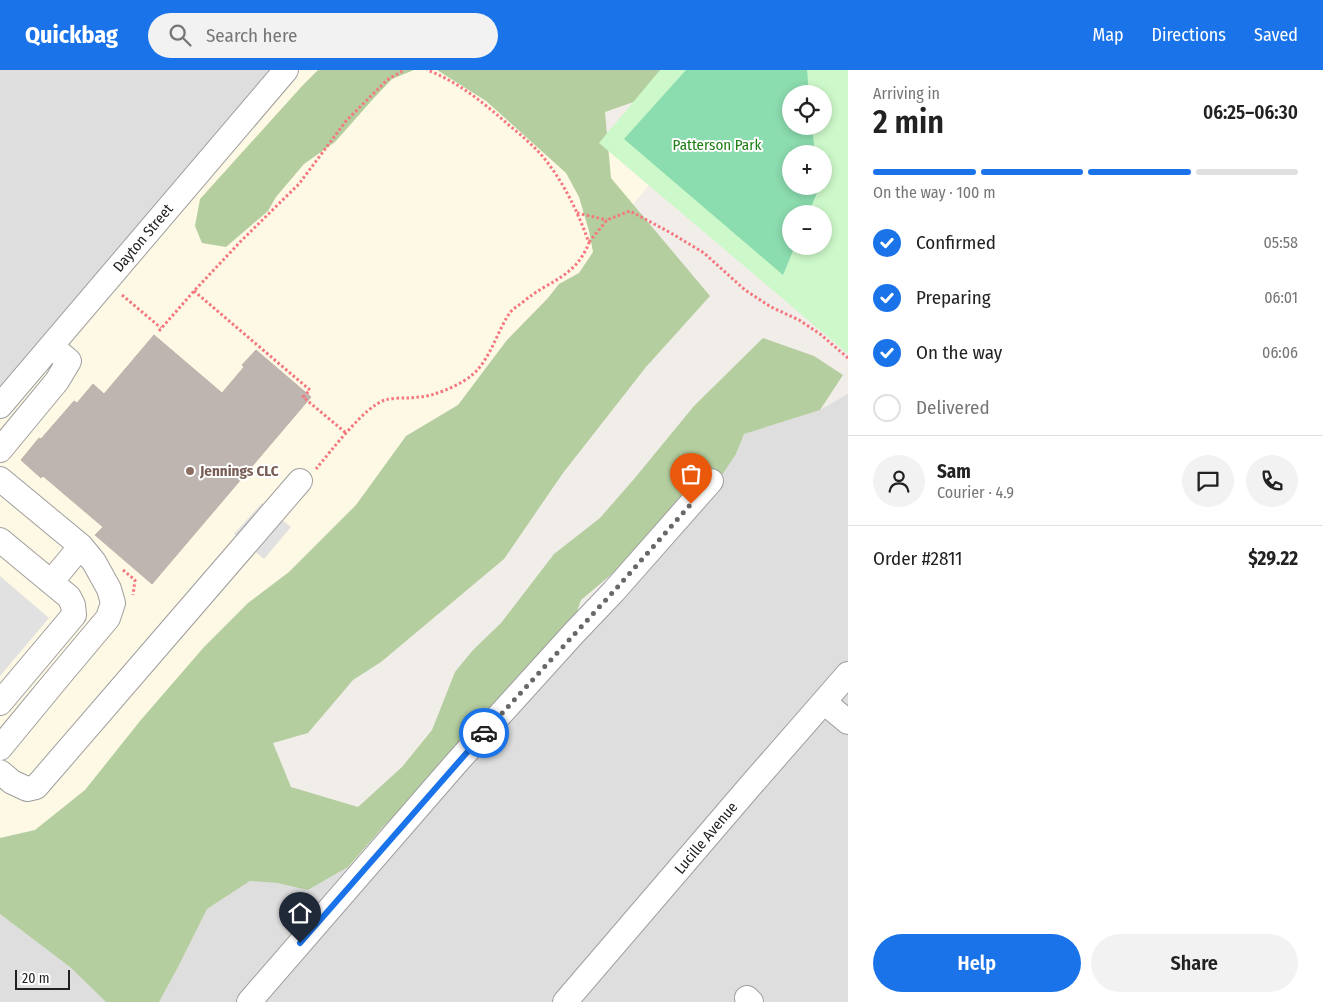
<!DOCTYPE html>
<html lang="en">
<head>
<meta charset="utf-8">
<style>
	body { margin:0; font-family:"Fira Sans Condensed",sans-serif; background:#f2f2f2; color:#222; height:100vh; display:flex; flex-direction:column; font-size:19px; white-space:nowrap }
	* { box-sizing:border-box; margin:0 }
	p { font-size:16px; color:#767676 }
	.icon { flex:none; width:28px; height:28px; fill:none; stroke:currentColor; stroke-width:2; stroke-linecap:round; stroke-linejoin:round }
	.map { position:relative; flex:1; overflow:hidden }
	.side { display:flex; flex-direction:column; background:#fff; width:475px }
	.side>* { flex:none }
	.fabs { position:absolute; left:782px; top:15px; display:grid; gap:10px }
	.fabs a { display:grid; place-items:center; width:50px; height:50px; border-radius:50%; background:#fff; box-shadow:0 2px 8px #0003; font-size:25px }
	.scale { position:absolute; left:15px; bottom:12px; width:55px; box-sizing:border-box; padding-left:5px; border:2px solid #212121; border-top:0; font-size:14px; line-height:18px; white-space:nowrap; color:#212121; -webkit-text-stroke:4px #fff; paint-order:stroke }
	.pin { position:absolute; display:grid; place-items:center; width:42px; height:42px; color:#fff; margin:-51px -21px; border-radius:50% 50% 50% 0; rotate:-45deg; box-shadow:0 0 5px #0007 }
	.pin .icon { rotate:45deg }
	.courier { position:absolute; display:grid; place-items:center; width:50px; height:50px; margin:-25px; border:4px solid #1a73e8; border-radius:50%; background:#fff; color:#222; box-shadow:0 1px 6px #0007 }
	.summary em { font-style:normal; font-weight:600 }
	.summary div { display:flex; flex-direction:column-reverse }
	.summary { display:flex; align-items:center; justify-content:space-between; height:85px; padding:0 25px }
	h1 { font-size:32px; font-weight:600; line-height:38px }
	.bar { display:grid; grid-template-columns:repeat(4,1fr); gap:8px 5px; align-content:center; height:60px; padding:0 25px }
	.bar i { height:6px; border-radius:4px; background:#e0e0e0 }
	.bar .current { background:#1a73e8 }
	.bar p { grid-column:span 4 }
	.line { display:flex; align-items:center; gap:12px; padding:0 25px; border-top:1px solid #e0e0e0 }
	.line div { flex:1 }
	.round { display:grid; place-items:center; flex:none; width:52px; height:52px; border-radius:26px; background:#f2f2f2 }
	ol { padding:0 25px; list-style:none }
	li { display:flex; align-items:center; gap:15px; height:55px }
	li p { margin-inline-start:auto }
	li .icon { padding:5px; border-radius:50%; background:#1a73e8; color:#fff; stroke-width:4 }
	li:last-child { color:#767676 }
	li i { width:28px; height:28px; border:2px solid #e0e0e0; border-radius:50% }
	.primary-button { display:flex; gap:10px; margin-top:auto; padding:10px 25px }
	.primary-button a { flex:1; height:58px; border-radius:30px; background:#1a73e8; color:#fff; font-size:20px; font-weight:600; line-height:58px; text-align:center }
	.primary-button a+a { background:#f2f2f2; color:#222 }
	header { display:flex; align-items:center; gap:30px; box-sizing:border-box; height:70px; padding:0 25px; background:#1a73e8; color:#fff }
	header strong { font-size:24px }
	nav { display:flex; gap:28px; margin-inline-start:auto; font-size:18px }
	.search { width:350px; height:45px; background:#f2f2f2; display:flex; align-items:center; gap:12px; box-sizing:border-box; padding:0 18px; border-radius:28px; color:#767676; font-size:19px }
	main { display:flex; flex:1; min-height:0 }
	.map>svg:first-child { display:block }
</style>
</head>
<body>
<header>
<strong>Quickbag</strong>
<div class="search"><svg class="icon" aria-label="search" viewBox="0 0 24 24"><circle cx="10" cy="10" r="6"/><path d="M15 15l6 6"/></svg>Search here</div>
<nav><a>Map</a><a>Directions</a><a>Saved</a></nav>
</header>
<main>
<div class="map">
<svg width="848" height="932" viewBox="0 0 848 932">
	<rect width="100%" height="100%" fill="#f1ede8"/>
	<path fill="#dfdede" d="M0 0H286L0 336Z
		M848 324V932H159L177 899 207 839 250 811 277 813 308 820 348 797 377 785 736 384 744 363 820 340Z
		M0 844 70 897 106 932H0Z"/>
	<path fill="#fef9e5" d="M287 0H481L599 73 649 115 593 182 579 203 559 214 548 228 507 270 458 335 406 366 356 435 289 502 248 533 85 720 35 760 0 768V336Z"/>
	<path fill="#b5ce9f" d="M318 0H414L392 9 374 28 335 72 304 94 276 127 268 141 226 177 202 173 195 156 200 129 303 15Z
		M437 0H672L645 28 605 42 611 108 710 226 646 297 563 403 504 489 381 592 353 610 308 663 273 673 291 717 358 737 402 697 432 660 455 602 473 580 501 553 554 484 600 448 634 409 694 336 763 268 814 286 843 305 820 340 744 364 736 384 712 420 581 530 574 550 443 698 383 757 348 797 308 820 277 813 250 811 207 839 177 899 159 932H106L70 897 0 844V768L35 760 85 720 140 651 204 577 248 533 289 502 356 435 406 366 458 335 507 270 548 228 559 214 579 203 593 182 589 161 579 127 566 103 486 31Z"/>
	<path fill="#cdf8c9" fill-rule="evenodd" d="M660 0H848V284L599 73ZM791 24H824V56H791ZM791 84H824V116H791ZM791 144H824V176H791Z"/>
	<path fill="#8bdcaf" d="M686 0H807L809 24H791V56H812L815 84H791V116H818L819 118 808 144H791V176H795L783 205 624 69Z"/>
	<path fill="#e1e1e1" d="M262 433 291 457 264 489 234 464Z
		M0 506 49 548 0 606Z"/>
	<path fill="#beb5b1" stroke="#c2b1ab" d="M154 265 222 323 244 297 242 295 256 280 311 327 152 514 95 465 103 457 43 406 41 408 21 390 39 368 41 369 74 331 77 333 93 314 104 324Z"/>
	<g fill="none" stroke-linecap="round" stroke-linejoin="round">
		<defs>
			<path id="minor" d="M0 336 286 0
				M0 380 57 311 69 291 51 276
				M0 409 81 476 94 492 109 519 113 533 108 548 61 604 0 678
				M0 470 69 527 73 535 74 545 0 633
				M51 512 81 476
				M824 632 848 652
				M0 702 12 712 27 719 36 717 300 411
				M747 928 751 932
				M249 932 458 691 574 563 614 521 711 411
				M565 932 751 715 848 604"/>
		</defs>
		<use href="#minor" stroke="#9e9e9e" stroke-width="26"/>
		<path stroke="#f4777f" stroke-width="3" stroke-dasharray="2.5 2.5" stroke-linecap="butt" d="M577 143 607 150
			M589 172 607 150 630 141 671 163 704 183 745 220 771 237 799 250 820 264 848 288
			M194 221 310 320 303 327 346 363
			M122 225 161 258
			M159 261 194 221 242 170 299 114 346 51 387 10 404 0
			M316 399C331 381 365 336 385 330 392 328 401 328 408 328 417 327 426 327 434 324 445 321 463 313 472 305 490 290 496 264 509 244 512 239 518 236 523 232 550 209 574 209 589 173 578 142 564 113 544 88 534 76 522 66 510 56 485 34 459 12 427 0
			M123 500 135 510 133 525"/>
		<use href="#minor" stroke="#fff" stroke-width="24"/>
	</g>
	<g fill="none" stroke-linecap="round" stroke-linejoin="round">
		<path stroke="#6a6867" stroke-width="5" stroke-dasharray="0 9" d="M484 663 614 521 691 434"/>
		<path stroke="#1a73e8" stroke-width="6" d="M300 873 484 663"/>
	</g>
	<circle fill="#8d6e63" stroke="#fff" stroke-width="2" cx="190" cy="401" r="5"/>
	<g text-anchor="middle" stroke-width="4" stroke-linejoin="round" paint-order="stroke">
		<g font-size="15" fill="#1b7d11" stroke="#fff">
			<text x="717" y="80">Patterson Park</text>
		</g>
		<g font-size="15" fill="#212121" stroke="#fff">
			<text transform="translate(143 168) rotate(-50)" y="5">Dayton Street</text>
			<text transform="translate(706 768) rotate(-50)" y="5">Lucille Avenue</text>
		</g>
		<g font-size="15" font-weight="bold" fill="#785e54" stroke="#fff" text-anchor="start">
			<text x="200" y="406">Jennings CLC</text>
		</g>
	</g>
</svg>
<div class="fabs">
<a><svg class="icon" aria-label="locate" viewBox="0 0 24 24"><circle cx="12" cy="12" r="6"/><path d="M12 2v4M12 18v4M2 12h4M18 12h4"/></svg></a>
<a>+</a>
<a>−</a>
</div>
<div class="scale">20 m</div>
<div class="pin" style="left:691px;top:434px;background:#ea580c"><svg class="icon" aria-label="bag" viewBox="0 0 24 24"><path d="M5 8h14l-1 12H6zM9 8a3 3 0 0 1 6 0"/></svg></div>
<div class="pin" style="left:300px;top:873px;background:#1f2937"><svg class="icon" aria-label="home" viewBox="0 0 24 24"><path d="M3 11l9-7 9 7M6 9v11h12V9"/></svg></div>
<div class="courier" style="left:484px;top:663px"><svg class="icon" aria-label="car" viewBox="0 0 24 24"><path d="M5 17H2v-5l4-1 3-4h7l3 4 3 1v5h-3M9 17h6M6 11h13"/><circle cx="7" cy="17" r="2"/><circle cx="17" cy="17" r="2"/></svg></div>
</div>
<section class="side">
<div class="summary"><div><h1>2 min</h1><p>Arriving in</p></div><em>06:25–06:30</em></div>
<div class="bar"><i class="current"></i><i class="current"></i><i class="current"></i><i></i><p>On the way · 100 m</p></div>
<ol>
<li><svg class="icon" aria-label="check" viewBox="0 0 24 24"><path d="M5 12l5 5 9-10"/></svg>Confirmed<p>05:58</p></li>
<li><svg class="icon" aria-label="check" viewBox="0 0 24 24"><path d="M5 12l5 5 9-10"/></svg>Preparing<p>06:01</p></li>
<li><svg class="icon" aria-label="check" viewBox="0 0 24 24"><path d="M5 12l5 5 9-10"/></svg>On the way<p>06:06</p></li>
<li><i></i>Delivered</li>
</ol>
<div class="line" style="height:90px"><a class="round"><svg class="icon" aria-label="person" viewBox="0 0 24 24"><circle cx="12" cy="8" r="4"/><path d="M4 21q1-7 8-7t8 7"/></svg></a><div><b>Sam</b><p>Courier · 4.9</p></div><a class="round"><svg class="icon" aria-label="chat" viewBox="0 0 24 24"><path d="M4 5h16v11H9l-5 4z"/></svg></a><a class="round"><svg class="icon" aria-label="phone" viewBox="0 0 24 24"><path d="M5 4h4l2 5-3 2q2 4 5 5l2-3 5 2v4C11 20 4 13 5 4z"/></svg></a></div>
<div class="line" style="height:65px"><div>Order #2811</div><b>$29.22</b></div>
<div class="primary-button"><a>Help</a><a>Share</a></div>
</section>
</main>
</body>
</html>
